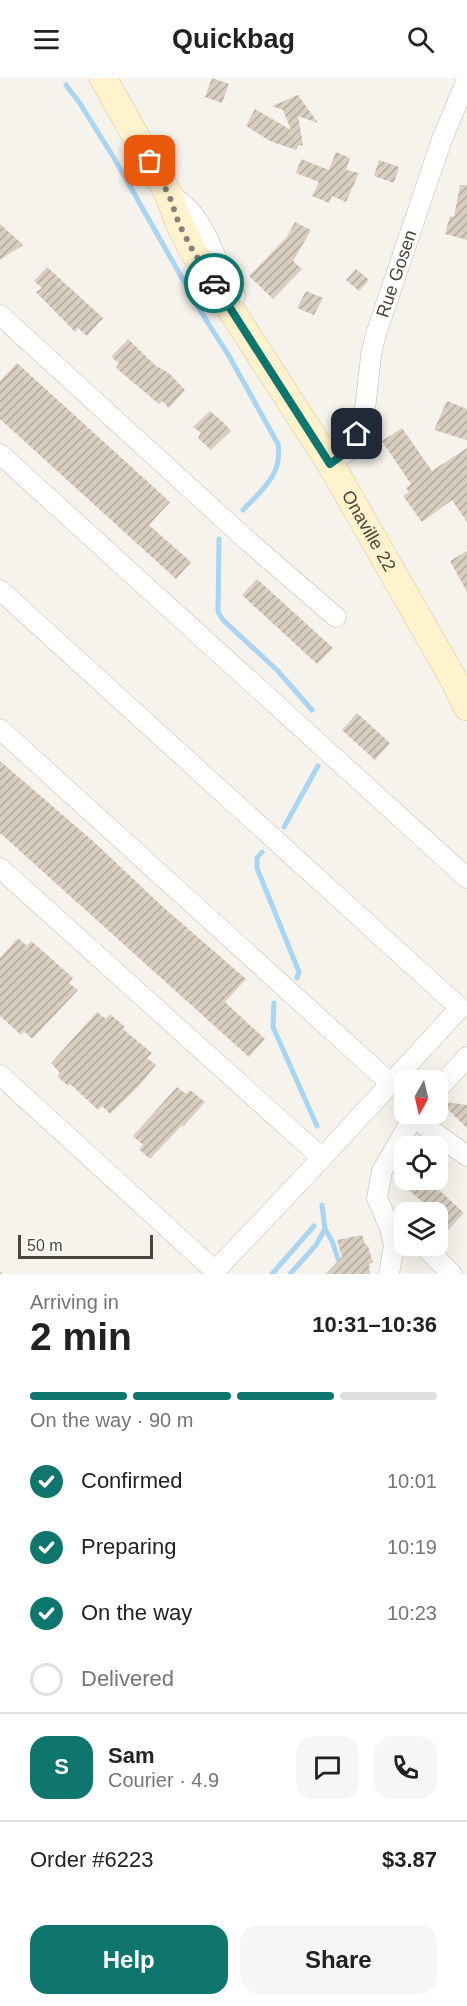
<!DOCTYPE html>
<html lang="en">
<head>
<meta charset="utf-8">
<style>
	body { margin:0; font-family:Arial,sans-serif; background:#f6f6f6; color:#222; height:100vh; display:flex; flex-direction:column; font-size:22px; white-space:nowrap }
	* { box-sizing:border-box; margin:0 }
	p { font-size:20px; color:#767676 }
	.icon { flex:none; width:33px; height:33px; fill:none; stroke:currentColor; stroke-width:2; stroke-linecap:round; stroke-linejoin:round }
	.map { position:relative; height:1196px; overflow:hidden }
	.drawer { display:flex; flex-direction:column; background:#fff; flex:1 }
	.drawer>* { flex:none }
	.needle { width:39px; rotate:188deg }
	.controls { position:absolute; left:394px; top:992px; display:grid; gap:12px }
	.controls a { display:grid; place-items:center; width:54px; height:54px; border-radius:12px; background:#fff; box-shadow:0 6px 24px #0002; font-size:30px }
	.scale { position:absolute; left:18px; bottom:15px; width:135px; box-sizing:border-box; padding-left:6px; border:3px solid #4b4439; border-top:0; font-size:16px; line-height:21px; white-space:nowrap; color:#4b4439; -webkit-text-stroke:4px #fff; paint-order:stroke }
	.pin { position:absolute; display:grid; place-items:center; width:51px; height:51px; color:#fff; margin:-26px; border-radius:12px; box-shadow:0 3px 9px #0006 }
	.courier { position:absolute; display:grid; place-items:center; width:60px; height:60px; margin:-30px; border:4px solid #0f766e; border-radius:50%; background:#fff; color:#222; box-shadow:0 2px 8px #0007 }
	.overview em { font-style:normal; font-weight:800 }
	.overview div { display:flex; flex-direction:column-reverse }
	.overview { display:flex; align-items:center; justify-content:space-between; height:102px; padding:0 30px }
	h1 { font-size:39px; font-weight:800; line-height:45px }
	.bar { display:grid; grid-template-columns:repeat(4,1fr); gap:9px 6px; align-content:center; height:72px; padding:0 30px }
	.bar i { height:8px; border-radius:4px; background:#e0e0e0 }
	.bar .on { background:#0f766e }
	.bar p { grid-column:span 4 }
	.line { display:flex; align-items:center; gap:15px; padding:0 30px; border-top:2px solid #e0e0e0 }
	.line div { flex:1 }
	.round { display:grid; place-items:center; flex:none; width:63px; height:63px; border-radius:18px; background:#f6f6f6 }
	ol { padding:0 30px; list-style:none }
	li { display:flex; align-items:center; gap:18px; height:66px }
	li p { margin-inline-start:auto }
	li .icon { padding:6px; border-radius:50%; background:#0f766e; color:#fff; stroke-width:4 }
	li:last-child { color:#767676 }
	li i { width:33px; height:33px; border:3px solid #e0e0e0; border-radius:50% }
	.button { display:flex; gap:12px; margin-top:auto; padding:12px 30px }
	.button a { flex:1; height:69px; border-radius:18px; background:#0f766e; color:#fff; font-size:24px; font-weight:800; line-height:69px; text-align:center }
	.button a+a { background:#f6f6f6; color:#222 }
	header { display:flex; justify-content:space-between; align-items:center; height:78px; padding:0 30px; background:#fff; font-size:27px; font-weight:800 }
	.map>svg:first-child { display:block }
</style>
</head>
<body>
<header><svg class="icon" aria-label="menu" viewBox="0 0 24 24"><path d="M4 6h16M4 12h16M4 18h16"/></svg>Quickbag<svg class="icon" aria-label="search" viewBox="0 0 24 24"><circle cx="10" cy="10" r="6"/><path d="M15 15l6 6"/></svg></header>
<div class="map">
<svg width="467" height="1196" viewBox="0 0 467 1196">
	<defs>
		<pattern id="building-hatch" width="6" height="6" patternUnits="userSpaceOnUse" patternTransform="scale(1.5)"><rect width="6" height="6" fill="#d8cfc1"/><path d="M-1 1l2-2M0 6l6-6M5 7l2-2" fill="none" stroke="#b1aa9e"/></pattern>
	</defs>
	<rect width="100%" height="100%" fill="#f6f3ec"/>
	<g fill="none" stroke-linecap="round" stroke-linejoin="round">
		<path stroke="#a9d4f2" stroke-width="5" d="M66 7 79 24 114 80 203 237 229 278 278 366C283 396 262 412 243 432
			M219 461 218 534 223 542 277 592 312 632
			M284 749 318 688
			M262 774 257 780V790L299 894 297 900
			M274 925 273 949 317 1048
			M322 1127 325 1151 332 1163 341 1189
			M272 1196 314 1148
			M290 1196 316 1167 325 1151"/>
	</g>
	<path fill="url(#building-hatch)" d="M212 0 229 6 222 25 205 19Z
		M298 17 318 45 298 38 303 67 298 68 296 72 270 63 246 48 255 31 291 52 283 32 272 28Z
		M336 74 350 80 346 92 359 95 346 124 332 118 329 125 312 118 319 104 296 95 301 81 329 92Z
		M379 82 399 89 394 105 374 98Z
		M460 107H467V162L445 156 450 138 454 139Z
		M295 144 311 152 293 183 302 191 273 221 249 198 286 160Z
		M0 146 23 167 0 182Z
		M47 189 103 240 87 258 78 250 75 254 36 214 42 210 34 203Z
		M356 191 369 202 359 213 346 202Z
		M306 213 323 220 314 237 297 230Z
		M128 261 156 288 169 295 185 312 169 330 162 323 159 326 116 290 119 285 111 279Z
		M17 285 170 424 149 447 191 484 176 501 0 341V303Z
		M447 323 467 331V362L434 352Z
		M210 333 225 346 231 353 211 372 198 360 201 355 193 349Z
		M402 350 432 393 467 370V444L452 422 422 444 403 418 409 414 406 410 411 406 382 363Z
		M467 473V514L450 483Z
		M257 501 333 570 317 586 242 517Z
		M357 635 390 665 375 682 342 652Z
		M0 683 94 764 163 829 246 901 225 924 265 961 249 979 0 755Z
		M18 860 27 868 31 863 45 875 73 900 69 905 78 912 32 961 24 953 21 957 0 938V880Z
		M97 934 106 941 110 936 125 949 123 951 152 975 147 980 156 987 138 1009 110 1036 102 1028 98 1032 70 1006 68 1008 57 998 60 995 51 985Z
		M177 1009 186 1016 190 1012 205 1024 183 1049 182 1047 150 1081 139 1071 143 1067 133 1058Z
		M439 1023 467 1027V1050Z
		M396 1101H427L464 1135 438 1163V1134H434Z
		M362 1157 365 1166 368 1168 373 1184 369 1186 370 1196H326L342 1179 337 1162Z"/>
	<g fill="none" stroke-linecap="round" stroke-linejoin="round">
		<defs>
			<g id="street">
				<path d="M169 117C208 135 213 185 235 218"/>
				<path d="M0 237 249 464 336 539"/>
				<path d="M0 376 467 800"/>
				<path id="s1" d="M330 385 349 372 364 340 371 278 375 259 441 64 467 1"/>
				<path d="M0 512 460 930 322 1080 0 790"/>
				<path d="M0 651 390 1005"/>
				<path d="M0 997 215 1193 322 1080"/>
				<path d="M438 1011 467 979"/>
				<path d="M413 1039 467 1078"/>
				<path d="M423 1167 452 1196"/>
				<path d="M389 1196 394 1167 390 1150 377 1120 382 1093 416 1035"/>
			</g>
			<g id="secondary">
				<path id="s2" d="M103 0 169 117 179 145 193 173 330 385 454 602 467 629"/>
			</g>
		</defs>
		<use href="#street" stroke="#c2bbae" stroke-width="21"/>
		<use href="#secondary" stroke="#d6c79b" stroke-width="28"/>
		<path stroke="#c4b79f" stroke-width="3" stroke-dasharray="3 3" stroke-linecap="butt" d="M0 1195 1 1196"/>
		<use href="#street" stroke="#fff" stroke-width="20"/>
		<use href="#secondary" stroke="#fff3cd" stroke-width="27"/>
	</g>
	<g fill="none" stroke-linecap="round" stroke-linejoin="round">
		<path stroke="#878178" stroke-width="6" stroke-dasharray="0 10.8" d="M150 83 169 117 179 146 193 173 214 205"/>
		<path stroke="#0f766e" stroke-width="8" d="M214 205 330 386 349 372 357 356"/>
	</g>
	<g text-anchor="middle" stroke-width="4.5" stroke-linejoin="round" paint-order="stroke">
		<g font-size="18" fill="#4b4439" stroke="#fff">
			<text dy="6" stroke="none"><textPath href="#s1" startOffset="207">Rue Gosen</textPath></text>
			<text dy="6" stroke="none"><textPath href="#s2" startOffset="526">Onaville 22</textPath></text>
		</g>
	</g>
</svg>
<div class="controls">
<a><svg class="needle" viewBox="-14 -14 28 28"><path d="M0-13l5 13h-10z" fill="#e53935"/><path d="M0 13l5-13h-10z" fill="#767676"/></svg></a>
<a><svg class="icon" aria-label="locate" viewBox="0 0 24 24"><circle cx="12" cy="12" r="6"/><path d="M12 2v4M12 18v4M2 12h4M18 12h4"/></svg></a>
<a><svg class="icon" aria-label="layers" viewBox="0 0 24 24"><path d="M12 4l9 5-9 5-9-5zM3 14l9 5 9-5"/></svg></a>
</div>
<div class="scale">50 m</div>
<div class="pin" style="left:150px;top:83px;background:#ea580c"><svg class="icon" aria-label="bag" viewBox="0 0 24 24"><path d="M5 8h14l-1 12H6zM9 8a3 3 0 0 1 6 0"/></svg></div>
<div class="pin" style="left:357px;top:356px;background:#1f2937"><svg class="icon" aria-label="home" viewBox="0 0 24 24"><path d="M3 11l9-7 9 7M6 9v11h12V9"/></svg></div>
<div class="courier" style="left:214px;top:205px"><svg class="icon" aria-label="car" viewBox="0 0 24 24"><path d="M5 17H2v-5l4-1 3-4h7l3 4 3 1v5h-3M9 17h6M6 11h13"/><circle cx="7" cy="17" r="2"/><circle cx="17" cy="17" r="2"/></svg></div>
</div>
<section class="drawer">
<div class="overview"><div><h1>2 min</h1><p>Arriving in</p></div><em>10:31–10:36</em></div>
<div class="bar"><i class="on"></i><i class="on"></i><i class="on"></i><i></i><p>On the way · 90 m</p></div>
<ol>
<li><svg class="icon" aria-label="check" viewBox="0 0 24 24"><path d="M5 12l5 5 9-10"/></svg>Confirmed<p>10:01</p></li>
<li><svg class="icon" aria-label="check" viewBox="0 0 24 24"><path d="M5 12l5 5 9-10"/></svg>Preparing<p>10:19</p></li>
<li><svg class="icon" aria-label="check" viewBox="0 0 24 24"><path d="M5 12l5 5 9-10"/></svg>On the way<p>10:23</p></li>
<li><i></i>Delivered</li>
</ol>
<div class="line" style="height:108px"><b class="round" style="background:#0f766e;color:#fff">S</b><div><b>Sam</b><p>Courier · 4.9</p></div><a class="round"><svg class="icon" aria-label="chat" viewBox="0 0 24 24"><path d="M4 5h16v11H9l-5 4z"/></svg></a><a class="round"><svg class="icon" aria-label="phone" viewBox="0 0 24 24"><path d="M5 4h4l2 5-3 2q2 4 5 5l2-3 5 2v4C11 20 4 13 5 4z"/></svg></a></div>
<div class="line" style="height:78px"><div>Order #6223</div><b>$3.87</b></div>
<div class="button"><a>Help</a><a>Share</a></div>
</section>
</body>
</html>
